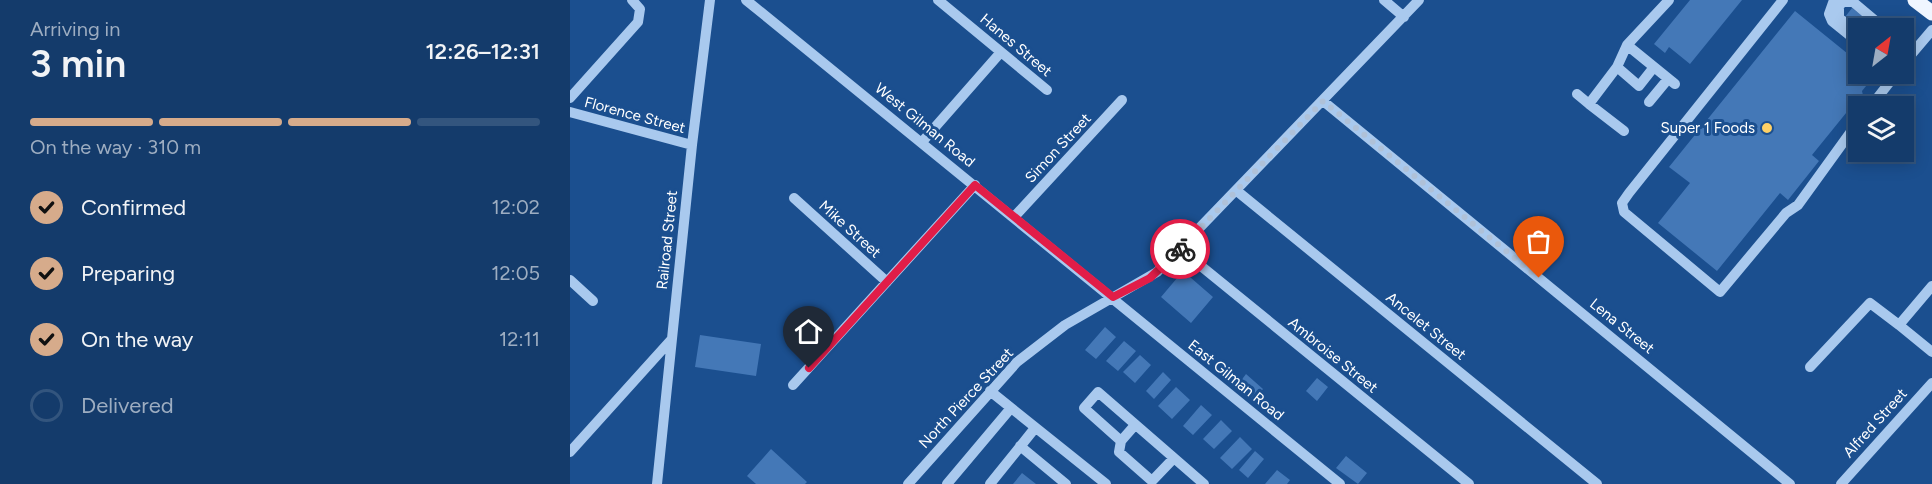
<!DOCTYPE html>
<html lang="en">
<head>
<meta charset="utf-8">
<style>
	body { margin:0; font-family:Figtree,sans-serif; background:#214673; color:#f1f3f6; height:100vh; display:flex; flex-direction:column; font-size:22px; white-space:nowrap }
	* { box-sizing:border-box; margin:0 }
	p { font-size:20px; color:#9dadc1 }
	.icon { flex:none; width:33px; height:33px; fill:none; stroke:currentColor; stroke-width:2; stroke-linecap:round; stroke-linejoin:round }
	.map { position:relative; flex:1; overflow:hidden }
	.sheet { display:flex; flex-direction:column; background:#143b6b; width:570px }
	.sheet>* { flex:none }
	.needle { width:39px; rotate:31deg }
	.controls { position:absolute; left:1278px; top:18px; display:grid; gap:12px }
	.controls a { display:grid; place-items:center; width:66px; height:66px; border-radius:0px; background:#143b6b; box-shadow:0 3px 15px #0003,0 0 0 2px #33557e; font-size:30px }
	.pin { position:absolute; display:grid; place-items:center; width:51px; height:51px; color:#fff; margin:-62px -26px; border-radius:50% 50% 50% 0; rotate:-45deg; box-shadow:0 0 6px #0007 }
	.pin .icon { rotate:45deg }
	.courier { position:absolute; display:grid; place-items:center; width:60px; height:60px; margin:-30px; border:4px solid #e11d48; border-radius:50%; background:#fff; color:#222; box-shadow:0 2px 8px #0007 }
	.summary em { font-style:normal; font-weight:600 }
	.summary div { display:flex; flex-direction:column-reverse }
	.summary { display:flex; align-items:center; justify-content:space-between; height:102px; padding:0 30px }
	h1 { font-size:39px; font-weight:600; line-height:45px }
	.bar { display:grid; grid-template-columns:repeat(4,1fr); gap:9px 6px; align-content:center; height:72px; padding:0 30px }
	.bar i { height:8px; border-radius:4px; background:#33557e }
	.bar .selected { background:#d6ab8b }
	.bar p { grid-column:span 4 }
	ol { padding:0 30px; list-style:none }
	li { display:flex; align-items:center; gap:18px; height:66px }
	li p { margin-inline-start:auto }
	li .icon { padding:6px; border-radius:50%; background:#d6ab8b; color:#111; stroke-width:4 }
	li:last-child { color:#9dadc1 }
	li i { width:33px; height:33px; border:3px solid #33557e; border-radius:50% }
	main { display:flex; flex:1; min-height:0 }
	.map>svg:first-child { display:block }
</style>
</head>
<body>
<main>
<section class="sheet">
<div class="summary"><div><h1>3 min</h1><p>Arriving in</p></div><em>12:26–12:31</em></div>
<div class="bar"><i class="selected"></i><i class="selected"></i><i class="selected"></i><i></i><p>On the way · 310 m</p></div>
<ol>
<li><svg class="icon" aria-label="check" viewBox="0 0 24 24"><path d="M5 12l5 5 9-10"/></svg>Confirmed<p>12:02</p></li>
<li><svg class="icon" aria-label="check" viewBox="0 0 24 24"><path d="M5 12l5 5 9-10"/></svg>Preparing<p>12:05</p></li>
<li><svg class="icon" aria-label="check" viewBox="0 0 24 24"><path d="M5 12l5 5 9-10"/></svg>On the way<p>12:11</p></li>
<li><i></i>Delivered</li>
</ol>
</section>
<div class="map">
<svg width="1362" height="484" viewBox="0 0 1362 484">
	<rect width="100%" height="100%" fill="#1b4f8f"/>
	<path fill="#4478b7" d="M1120 0H1172L1120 64 1099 47 1095 53 1084 44Z
		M1282 8 1308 28H1290L1275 17Z
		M1225 11 1288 62V74L1305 75 1292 91 1294 100 1285 102 1242 155 1249 161 1218 200 1210 193 1147 271 1088 223 1120 183 1099 167Z
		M613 271 643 297 621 323 591 297Z
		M535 327 546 337 526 359 515 350Z
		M130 335 191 344 186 376 125 367Z
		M554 341 566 351 548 371 536 361Z
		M570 355 581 365 565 383 553 372Z
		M593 372 601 380 584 399 576 391Z
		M676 374 693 389 684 400 667 386Z
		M747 378 758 387 747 401 736 391Z
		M606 387 620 400 602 419 588 406Z
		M631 405 642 415 623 435 613 426Z
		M651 420 662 431 644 449 633 439Z
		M670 437 682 449 662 469 650 458Z
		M201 449 237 482 235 484H186L177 476Z
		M685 451 694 459 678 478 669 470Z
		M776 456 797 473 788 484 766 468Z
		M707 470 720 480 717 484H695Z
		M452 473 466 484H443Z"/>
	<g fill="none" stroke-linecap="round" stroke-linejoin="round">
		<path stroke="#a9c9ee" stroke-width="10" d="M176 0 770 484
			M368 0 477 90
			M814 0 834 17
			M1099 0 1057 45 1105 84
			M1213 0 1059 193 1052 203 1054 212 1150 292 1216 213 1228 205 1288 122
			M1264 0 1259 14 1262 21 1288 42
			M1288 33 1269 18V7L1272 2H1283L1314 28
			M1334 63 1362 30
			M1047 67 1069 86 1084 67
			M1007 94 1019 104 1047 67 1057 45
			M0 98 68 22 70 9 62 0
			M753 101 1220 484
			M1079 102 1098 79
			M1019 104 1054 131
			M1301 106 1326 74
			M0 112 122 145
			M352 142 431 52
			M667 191 1027 484
			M224 198 317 282
			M445 216 552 100
			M610 249 899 484
			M0 280 23 301
			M1362 286 1329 325 1362 352
			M1240 367 1300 303 1329 325
			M223 385 405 185
			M420 391 536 484
			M565 425 551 441 514 408 528 392 634 484
			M551 441 549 452 582 481 604 458
			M450 446 496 484
			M0 452 101 340
			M87 484 122 145 140 0
			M338 484 447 362 495 325 587 272 849 0
			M377 484 441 408
			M420 484 465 428
			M1271 484 1362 383"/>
		<path stroke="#f0f6ff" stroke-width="15" d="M1345 0 1362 13"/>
	</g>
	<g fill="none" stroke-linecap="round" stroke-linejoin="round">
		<path stroke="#afc1d8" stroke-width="6" stroke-dasharray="0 10.8" d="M610 249 753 101 969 278"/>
		<path stroke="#e11d48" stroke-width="8" d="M239 368 405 185 543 297 580 278 610 249"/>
	</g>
	<circle fill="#ffd166" stroke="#1b4f8f" stroke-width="2" cx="1197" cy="128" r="6"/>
	<g text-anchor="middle" stroke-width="6" stroke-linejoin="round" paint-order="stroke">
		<g font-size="15" fill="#fff" stroke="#1b4f8f">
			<text transform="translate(446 45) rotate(40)" y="5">Hanes Street</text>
			<text transform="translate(65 115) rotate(15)" y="5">Florence Street</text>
			<text transform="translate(355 125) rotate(39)" y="5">West Gilman Road</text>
			<text transform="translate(488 148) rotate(-47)" y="5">Simon Street</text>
			<text transform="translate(280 229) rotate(42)" y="5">Mike Street</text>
			<text transform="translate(97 240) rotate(-84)" y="5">Railroad Street</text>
			<text transform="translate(856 326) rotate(39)" y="5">Ancelet Street</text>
			<text transform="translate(1052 326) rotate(39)" y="5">Lena Street</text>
			<text transform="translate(763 355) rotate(39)" y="5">Ambroise Street</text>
			<text transform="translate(666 380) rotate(39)" y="5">East Gilman Road</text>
			<text transform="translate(396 398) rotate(-47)" y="5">North Pierce Street</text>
			<text transform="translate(1305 423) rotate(-48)" y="5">Alfred Street</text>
		</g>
		<g font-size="15" fill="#fff" stroke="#1b4f8f" text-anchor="end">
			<text x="1185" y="133">Super 1 Foods</text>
		</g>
	</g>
</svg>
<div class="controls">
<a><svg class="needle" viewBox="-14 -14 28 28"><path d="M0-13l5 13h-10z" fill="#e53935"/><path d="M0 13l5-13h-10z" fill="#9dadc1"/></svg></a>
<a><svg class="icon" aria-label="layers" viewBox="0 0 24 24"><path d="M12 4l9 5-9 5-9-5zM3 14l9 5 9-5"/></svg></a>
</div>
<div class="pin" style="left:969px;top:278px;background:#ea580c"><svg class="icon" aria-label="bag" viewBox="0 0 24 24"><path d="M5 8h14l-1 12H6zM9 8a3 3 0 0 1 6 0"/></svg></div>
<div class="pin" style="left:239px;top:368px;background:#1f2937"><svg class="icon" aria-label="home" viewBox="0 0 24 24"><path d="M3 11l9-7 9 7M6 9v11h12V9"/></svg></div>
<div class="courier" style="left:610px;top:249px"><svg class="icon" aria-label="bike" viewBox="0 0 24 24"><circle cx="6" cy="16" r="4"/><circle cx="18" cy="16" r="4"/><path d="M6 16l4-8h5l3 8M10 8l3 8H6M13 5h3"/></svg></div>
</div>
</main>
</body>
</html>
